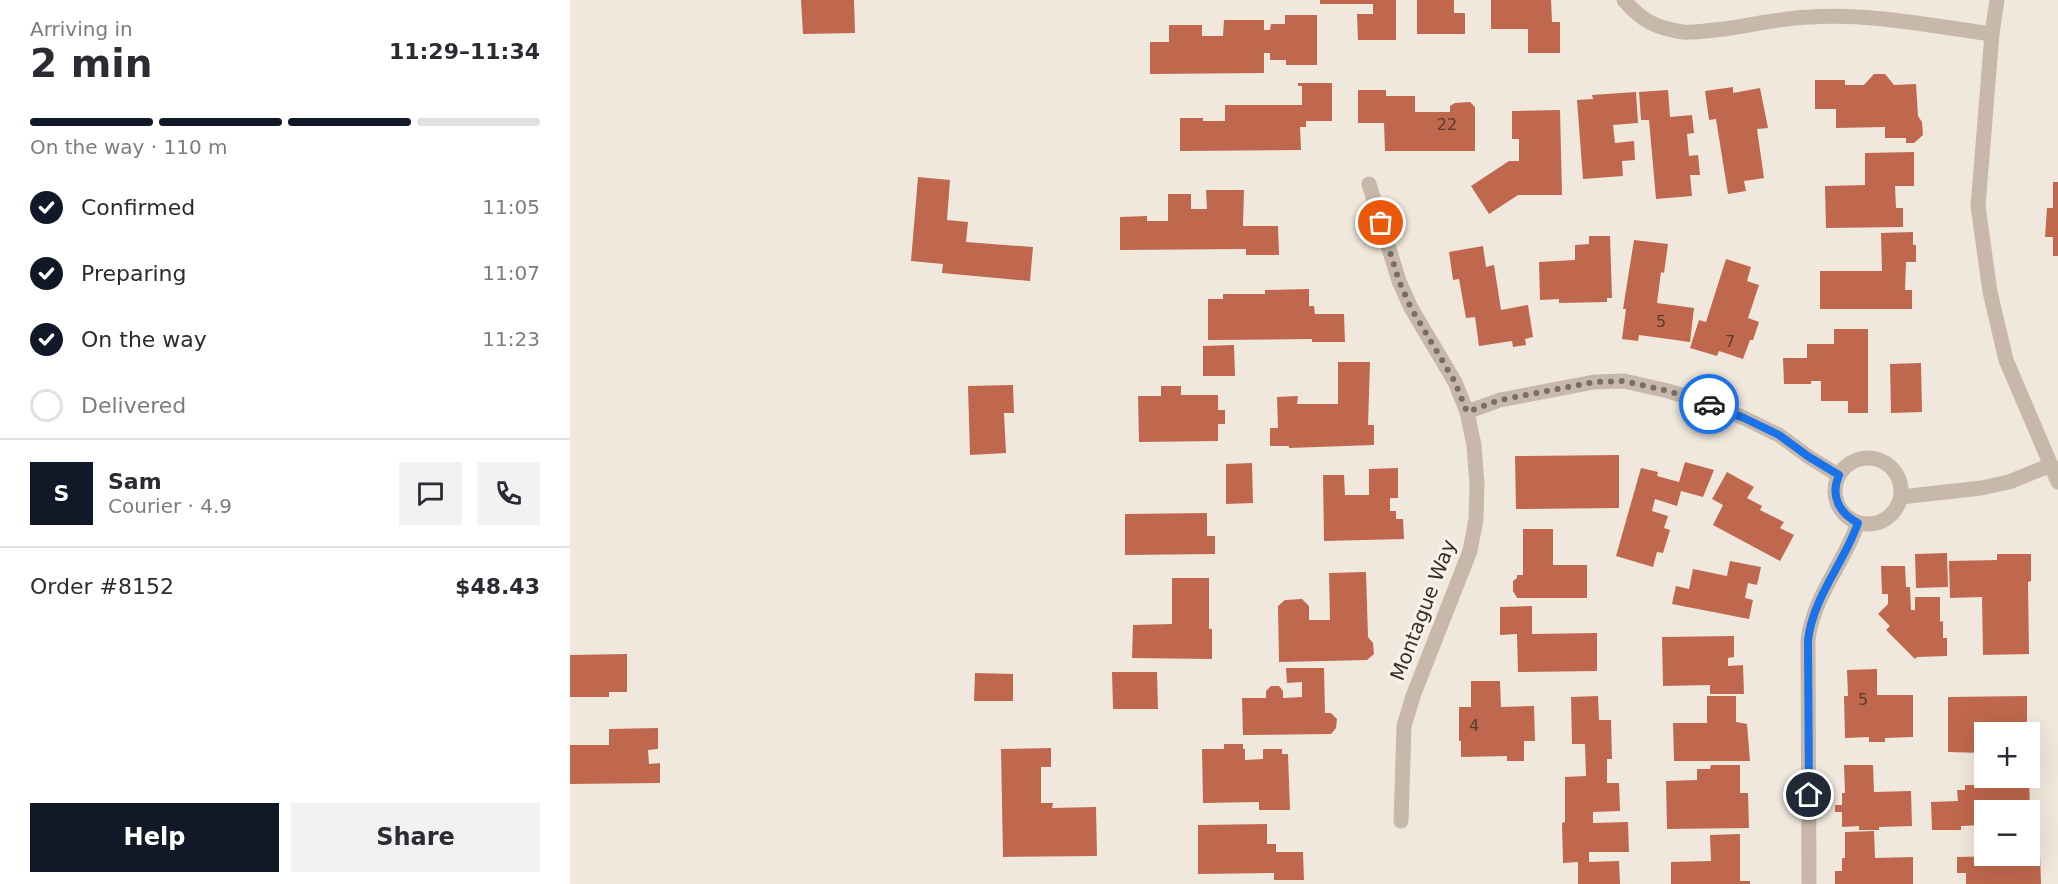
<!DOCTYPE html>
<html lang="en">
<head>
<meta charset="utf-8">
<style>
	body { margin:0; font-family:"DejaVu Sans",sans-serif; background:#f2f2f3; color:#2b2b33; height:100vh; display:flex; flex-direction:column; font-size:22px; white-space:nowrap }
	* { box-sizing:border-box; margin:0 }
	p { font-size:20px; color:#7c7c81 }
	.icon { flex:none; width:33px; height:33px; fill:none; stroke:currentColor; stroke-width:2; stroke-linecap:round; stroke-linejoin:round }
	.map { position:relative; flex:1; overflow:hidden }
	.drawer { display:flex; flex-direction:column; background:#fff; width:570px }
	.drawer>* { flex:none }
	.controls { position:absolute; left:1404px; top:722px; display:grid; gap:12px }
	.controls a { display:grid; place-items:center; width:66px; height:66px; border-radius:0px; background:#fff; box-shadow:0 6px 24px #0002; font-size:30px }
	.pin { position:absolute; display:grid; place-items:center; width:51px; height:51px; color:#fff; margin:-26px; border:3px solid #fff; border-radius:50%; box-shadow:0 2px 6px #0007 }
	.courier { position:absolute; display:grid; place-items:center; width:60px; height:60px; margin:-30px; border:4px solid #1a73e8; border-radius:50%; background:#fff; color:#222; box-shadow:0 2px 8px #0007 }
	.head em { font-style:normal; font-weight:600 }
	.head div { display:flex; flex-direction:column-reverse }
	.head { display:flex; align-items:center; justify-content:space-between; height:102px; padding:0 30px }
	h1 { font-size:39px; font-weight:600; line-height:45px }
	.bar { display:grid; grid-template-columns:repeat(4,1fr); gap:9px 6px; align-content:center; height:72px; padding:0 30px }
	.bar i { height:8px; border-radius:4px; background:#e1e1e2 }
	.bar .selected { background:#111827 }
	.bar p { grid-column:span 4 }
	.line { display:flex; align-items:center; gap:15px; padding:0 30px; border-top:2px solid #e1e1e2 }
	.line div { flex:1 }
	.round { display:grid; place-items:center; flex:none; width:63px; height:63px; border-radius:0px; background:#f2f2f3 }
	ol { padding:0 30px; list-style:none }
	li { display:flex; align-items:center; gap:18px; height:66px }
	li p { margin-inline-start:auto }
	li .icon { padding:6px; border-radius:50%; background:#111827; color:#fff; stroke-width:4 }
	li:last-child { color:#7c7c81 }
	li i { width:33px; height:33px; border:3px solid #e1e1e2; border-radius:50% }
	.primary-button { display:flex; gap:12px; margin-top:auto; padding:12px 30px }
	.primary-button a { flex:1; height:69px; border-radius:0px; background:#111827; color:#fff; font-size:24px; font-weight:600; line-height:69px; text-align:center }
	.primary-button a+a { background:#f2f2f3; color:#2b2b33 }
	main { display:flex; flex:1; min-height:0 }
	.map>svg:first-child { display:block }
</style>
</head>
<body>
<main>
<section class="drawer">
<div class="head"><div><h1>2 min</h1><p>Arriving in</p></div><em>11:29–11:34</em></div>
<div class="bar"><i class="selected"></i><i class="selected"></i><i class="selected"></i><i></i><p>On the way · 110 m</p></div>
<ol>
<li><svg class="icon" aria-label="check" viewBox="0 0 24 24"><path d="M5 12l5 5 9-10"/></svg>Confirmed<p>11:05</p></li>
<li><svg class="icon" aria-label="check" viewBox="0 0 24 24"><path d="M5 12l5 5 9-10"/></svg>Preparing<p>11:07</p></li>
<li><svg class="icon" aria-label="check" viewBox="0 0 24 24"><path d="M5 12l5 5 9-10"/></svg>On the way<p>11:23</p></li>
<li><i></i>Delivered</li>
</ol>
<div class="line" style="height:108px"><b class="round" style="background:#111827;color:#fff">S</b><div><b>Sam</b><p>Courier · 4.9</p></div><a class="round"><svg class="icon" aria-label="chat" viewBox="0 0 24 24"><path d="M4 5h16v11H9l-5 4z"/></svg></a><a class="round"><svg class="icon" aria-label="phone" viewBox="0 0 24 24"><path d="M5 4h4l2 5-3 2q2 4 5 5l2-3 5 2v4C11 20 4 13 5 4z"/></svg></a></div>
<div class="line" style="height:78px"><div>Order #8152</div><b>$48.43</b></div>
<div class="primary-button"><a>Help</a><a>Share</a></div>
</section>
<div class="map">
<svg width="1488" height="884" viewBox="0 0 1488 884">
	<rect width="100%" height="100%" fill="#f1e8dd"/>
	<path fill="#bf684d" d="M231 0H284L285 33 233 34Z
		M750 0H826V40H788L787 14H803V4H750Z
		M847 0H884V13H895V34H847Z
		M921 0H981L982 22H990V53H958V29H921Z
		M715 15H747V65H716V60H700V53H694V73L580 74V42H599V25H632V36H653L654 20H694V30H700L701 24H715Z
		M1304 74H1315L1324 85 1346 84 1348 116 1352 122 1353 135 1344 143H1336V138H1315V127L1266 128V109H1245V80H1275V85H1294Z
		M728 83H762V121H736V127H730L731 150 610 151V118H633V121H655V105H732V86H728Z
		M1163 87V93L1190 88 1198 128 1187 129 1194 178 1174 181 1176 191 1158 194 1146 119 1139 120 1135 91Z
		M788 90H816V96H845V112H880V106L885 103 900 102 905 107V151H815L814 123H788Z
		M1098 90 1100 117 1122 115 1124 133 1117 134 1119 156 1128 155 1130 175H1120L1122 196 1086 199 1079 120H1071L1069 92Z
		M1066 92 1068 123 1043 125 1045 143 1064 141 1065 160 1052 161 1053 176 1013 179 1007 100 1023 99 1022 95Z
		M990 110 992 195H948L919 214 901 186 939 161H949V139H942V111Z
		M1344 152V186H1325L1326 208H1333V227L1256 228 1255 186 1295 185V153Z
		M348 177 380 180 377 220 398 222 396 242 463 247 460 281 372 273 373 264 341 261Z
		M1483 182H1488V256H1483V237H1475L1477 208H1483Z
		M636 190H674L673 226H708L709 255H676V249L550 250V217L577 216V221H598V194H621V209H637Z
		M1343 232V245H1346V262H1336L1335 290H1342V309H1250V271H1312L1311 233Z
		M1019 236H1040L1042 298H1037V302L989 303V299L970 300 969 262 1005 260V245L1019 244Z
		M1064 240 1098 244 1094 273 1091 272 1087 303 1124 308 1120 342 1069 335 1068 341 1052 339 1056 309H1053Z
		M913 246 916 267 924 265 931 310 958 305 963 337 955 339 956 345 943 347 942 341 909 346 905 317 896 318 889 279 883 280 879 252Z
		M1156 259 1181 267 1177 281 1189 285 1178 318 1189 322 1183 340H1180L1173 359 1149 351 1147 356 1120 348 1129 320 1136 322Z
		M739 289V306H744L745 314H774L775 342H742V339L638 340V299H653V294H695V290Z
		M1264 329H1298V413H1278V401H1251V381H1241V384H1214L1213 358H1237V344H1264Z
		M664 345 665 376H633V346Z
		M768 362H800L798 425H804V445L719 448V446H700V428H708L707 397 728 396 727 404H768Z
		M1351 363 1352 412 1321 413 1320 364Z
		M443 385 444 413H434L436 453 400 455 398 386Z
		M591 386H611V395H648V410H655V424H648V441L569 442 568 396H591Z
		M1049 455V508L946 509 945 456Z
		M1115 462 1144 470 1133 497 1111 491 1107 506 1085 499 1082 511 1098 516 1094 528 1100 530 1093 553 1087 552 1083 567 1046 556 1071 468 1088 472 1087 476 1109 482Z
		M682 463 683 503 656 504V464Z
		M828 468V498H820V511H826V519H833L834 539 754 541 753 475H774L775 495H799V469Z
		M1157 472 1184 487 1177 498 1192 506 1190 510 1214 522 1210 528 1224 535 1210 561 1143 525 1153 505 1142 499Z
		M637 513V536H645V554L555 555V514Z
		M953 529H983V565H1017V598H947L943 591V581L947 578V575H953Z
		M1377 553 1378 587 1346 588 1345 554Z
		M1427 554H1461V581L1458 582 1459 654 1413 655 1412 597 1380 598 1379 561 1427 560Z
		M1160 561 1191 567 1187 585 1178 583 1175 598 1183 600 1179 619 1102 604 1106 586 1119 589 1123 569 1157 576Z
		M1311 566H1335L1336 587H1340L1341 610H1345V597H1370V622L1373 621V638H1377V656L1347 657 1345 659 1316 630 1320 626 1308 614 1318 604V594H1312Z
		M796 572 798 637 803 643 804 654 797 660 709 662 708 606 715 600 732 599 739 606V620H760L759 573Z
		M602 578H639V629H642V659L562 658 563 625 602 624Z
		M962 606V634L1027 633V671L948 672 947 634 930 635V607Z
		M1164 636V657L1158 658V666L1173 665 1174 694H1140V685L1093 686 1092 637Z
		M57 654V692H39V697H0V655Z
		M716 668H754L755 713H761L767 719 766 728 761 734 673 735 672 698H696V691L701 686H709L713 691V698L732 697V682L717 683Z
		M1307 669V695H1343V737L1315 738V742H1299V737L1275 738 1274 696H1278L1277 670Z
		M542 672H587L588 709H543Z
		M405 673 443 674V701H404Z
		M901 681H930L931 707 964 706 965 741H954V761H937V756L891 757V741H889V707H901Z
		M1028 696 1029 720H1041L1042 759H1037V783H1049L1050 811 1023 812V823L1058 822 1059 852H1019V862L1049 861 1050 884H1008V862L993 863 992 823 995 822V777L1016 776 1015 744H1002L1001 697Z
		M1137 696H1166V722L1177 724 1180 761H1104L1103 723H1137Z
		M1457 696V732H1414L1413 753 1378 752V697Z
		M88 728V749L78 750 79 764 90 763V783L0 784V745H39V729Z
		M654 744H673V749H675V760L693 759V749H712V754H718L720 810H689V802L633 803 632 749H654Z
		M481 748V767H471V803H483L482 808 526 807 527 856 433 857 431 749Z
		M1141 765H1170V793H1178L1179 828 1097 829 1096 781 1127 780V769H1140Z
		M1274 765H1303L1304 792 1341 791 1342 826 1309 827V830H1289V826L1272 827V812H1265V805H1272V793H1275Z
		M1439 777H1459L1460 810H1414V825L1391 826V830H1362L1361 802 1388 801 1387 790H1395V785H1439Z
		M697 824V844H706V852H733L734 880H704V873L628 874V825Z
		M1304 831 1305 858 1343 857V884H1265V871H1272V858H1275V832Z
		M1170 834V881H1180V884H1101V862L1141 861 1140 835Z
		M1470 855 1471 884H1396V873H1387V857Z"/>
	<g fill="none" stroke-linecap="round" stroke-linejoin="round">
		<path stroke="#c8b8aa" stroke-width="15" d="M1054 0C1072 21 1086 28 1113 32 1126 33 1140 30 1154 29 1182 25 1211 18 1240 17 1300 13 1362 26 1422 34
			M799 184 829 281 841 308 885 382 897 412 904 445 907 484 906 519 900 551 843 696 834 726 831 821
			M897 412 930 400 1024 382 1054 381 1098 391 1137 403 1174 418 1209 435 1239 457 1268 475
			M1265 491a33 33 0 1 1 66 0a33 33 0 1 1-66 0Z
			M1331 497 1411 488 1439 482 1481 465
			M1239 884 1238 640C1243 597 1274 563 1288 523"/>
		<path stroke="#c8b8aa" stroke-width="15" d="M1427 0 1422 34 1408 206 1420 292 1436 360 1488 482"/>
	</g>
	<g fill="none" stroke-linecap="round" stroke-linejoin="round">
		<path stroke="#776e68" stroke-width="6" stroke-dasharray="0 10.8" d="M811 223 829 281 841 308 885 382 897 412 930 400 1024 382 1054 381 1098 391 1139 404"/>
		<path stroke="#1a73e8" stroke-width="8" d="M1139 404 1174 418 1209 435 1239 457 1269 475C1260 496 1269 513 1288 523 1274 563 1243 597 1238 640L1239 795"/>
	</g>
	<g text-anchor="middle" stroke-width="6" stroke-linejoin="round" paint-order="stroke">
		<g font-size="16" fill="#583c32">
			<text x="877" y="130">22</text>
			<text x="1091" y="327">5</text>
			<text x="1160" y="347">7</text>
			<text x="1293" y="705">5</text>
			<text x="904" y="731">4</text>
		</g>
		<g font-size="20" fill="#362d29" stroke="#f9f2e9">
			<text transform="translate(853 610) rotate(-69)" y="7">Montague Way</text>
		</g>
	</g>
</svg>
<div class="controls">
<a>+</a>
<a>−</a>
</div>
<div class="pin" style="left:811px;top:223px;background:#ea580c"><svg class="icon" aria-label="bag" viewBox="0 0 24 24"><path d="M5 8h14l-1 12H6zM9 8a3 3 0 0 1 6 0"/></svg></div>
<div class="pin" style="left:1239px;top:795px;background:#1f2937"><svg class="icon" aria-label="home" viewBox="0 0 24 24"><path d="M3 11l9-7 9 7M6 9v11h12V9"/></svg></div>
<div class="courier" style="left:1139px;top:404px"><svg class="icon" aria-label="car" viewBox="0 0 24 24"><path d="M5 17H2v-5l4-1 3-4h7l3 4 3 1v5h-3M9 17h6M6 11h13"/><circle cx="7" cy="17" r="2"/><circle cx="17" cy="17" r="2"/></svg></div>
</div>
</main>
</body>
</html>
